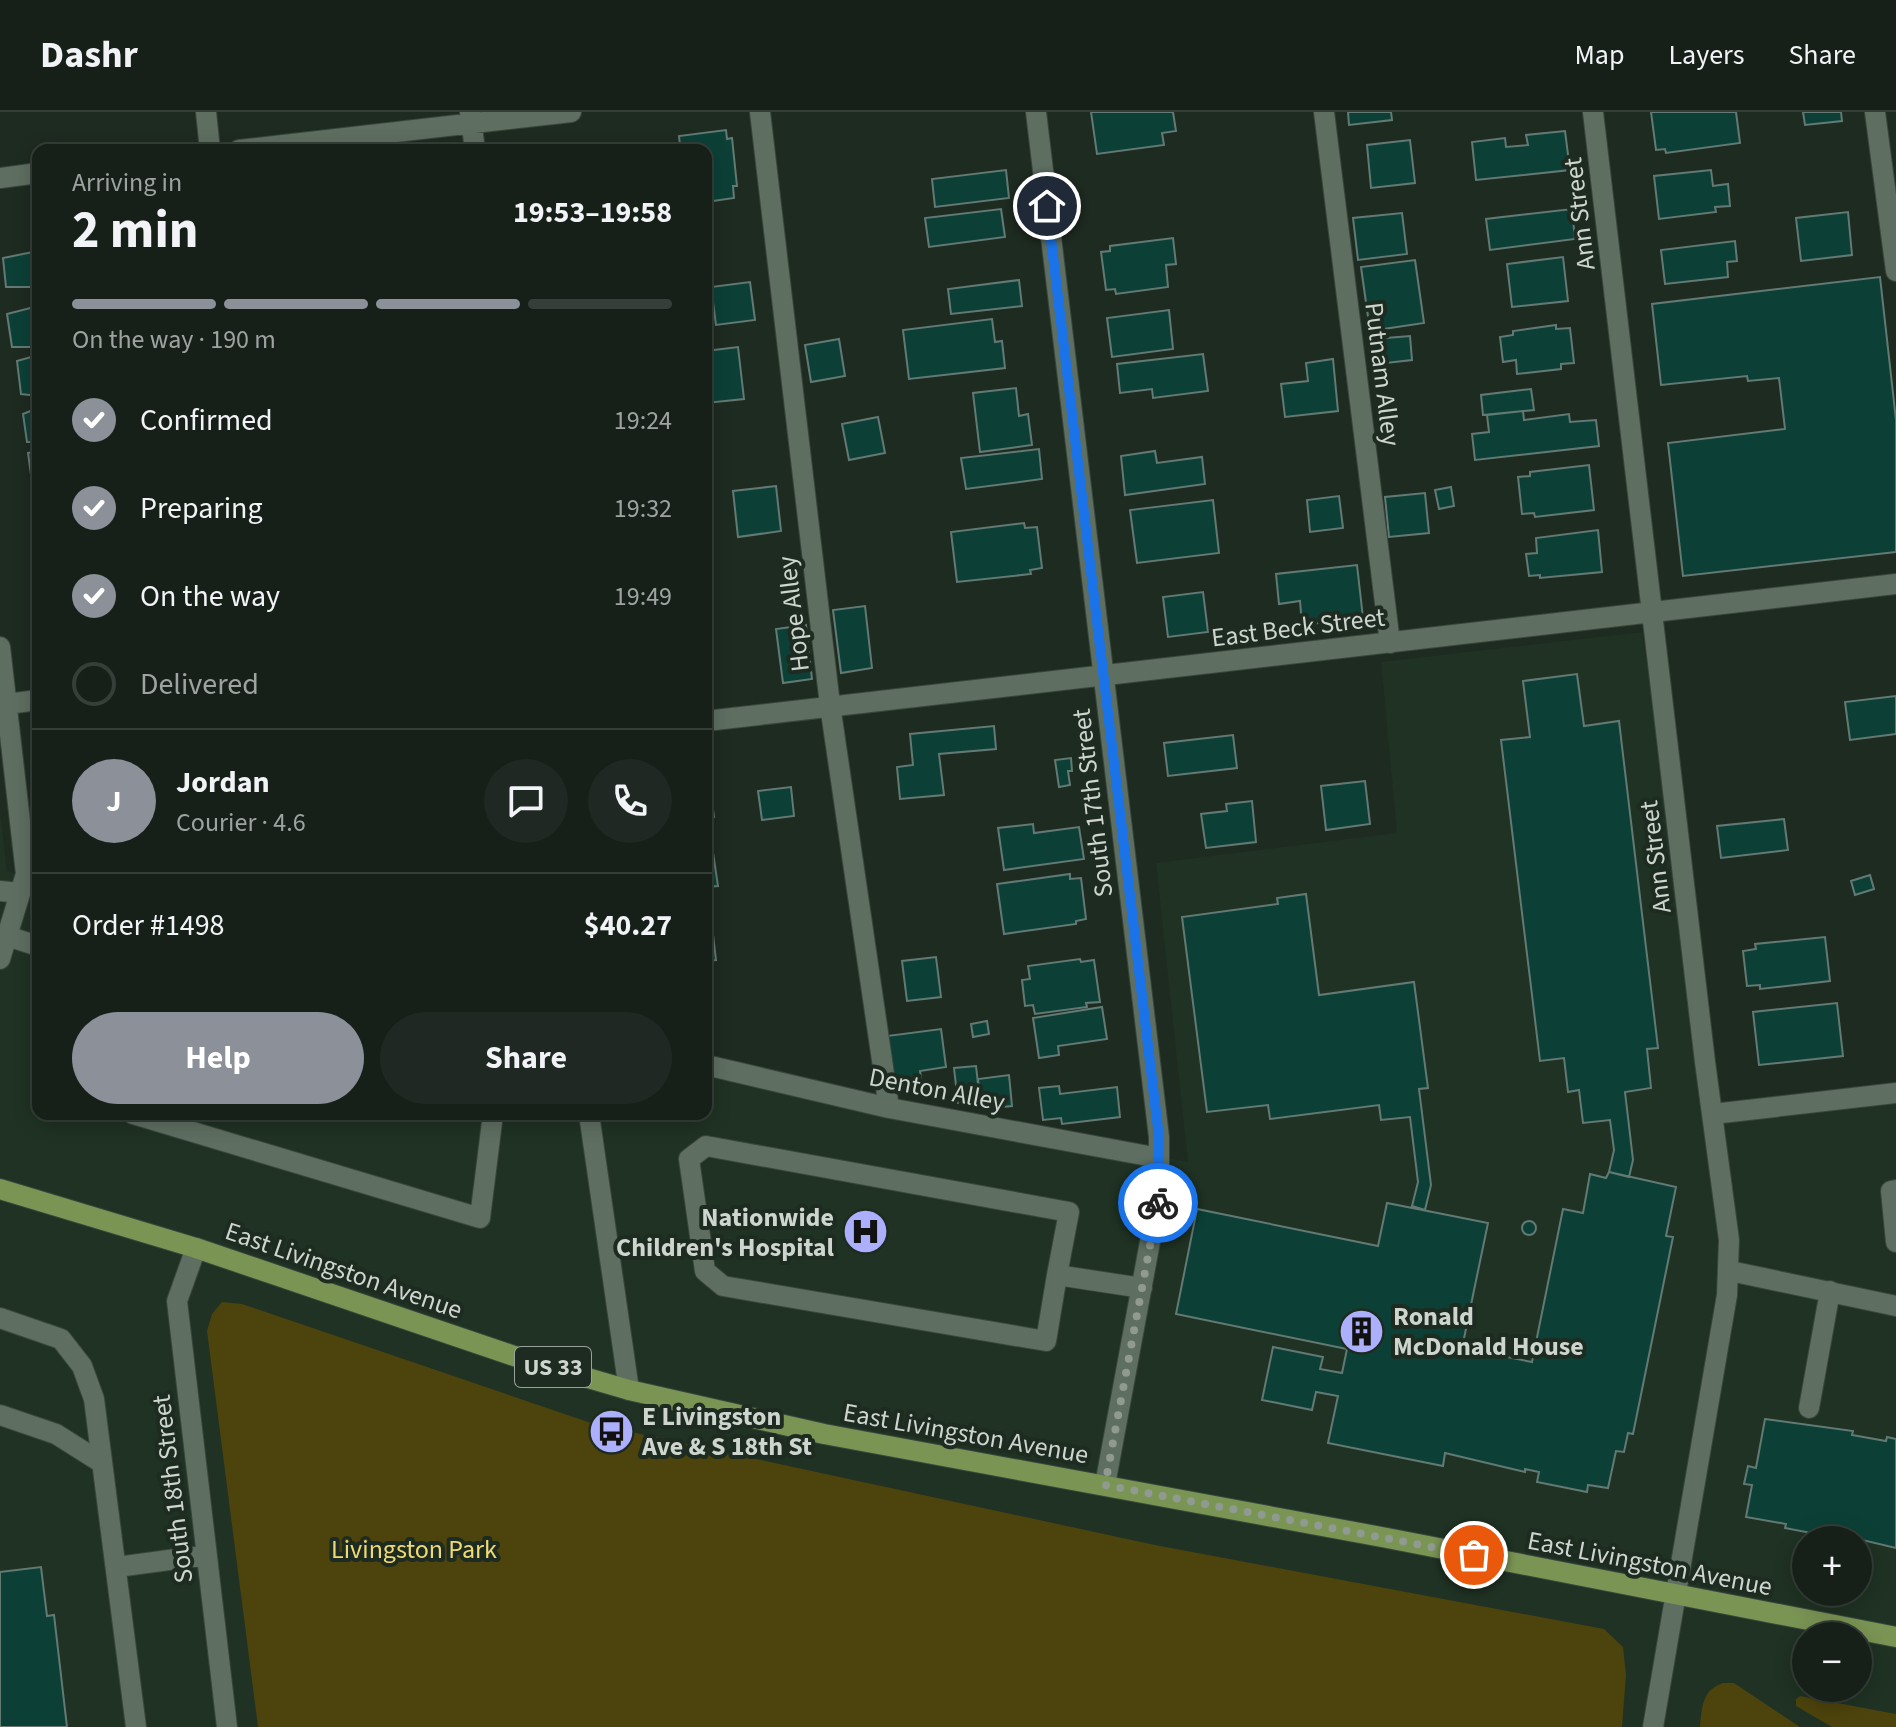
<!DOCTYPE html>
<html lang="en">
<head>
<meta charset="utf-8">
<style>
	body { margin:0; font-family:"Source Sans 3",sans-serif; background:#1f2822; color:#f1f3f6; height:100vh; display:flex; flex-direction:column; font-size:30px; white-space:nowrap }
	* { box-sizing:border-box; margin:0 }
	p { font-size:26px; color:#9ea3a2 }
	.icon { flex:none; width:44px; height:44px; fill:none; stroke:currentColor; stroke-width:2; stroke-linecap:round; stroke-linejoin:round }
	.map { position:relative; flex:1; overflow:hidden }
	.details { position:absolute; left:32px; top:32px; width:680px; height:976px; display:flex; flex-direction:column; background:#162019; border-radius:16px; box-shadow:0 4px 20px #0003,0 0 0 2px #353e38 }
	.details>* { flex:none }
	.buttons { position:absolute; left:1792px; top:1414px; display:grid; gap:16px }
	.buttons a { display:grid; place-items:center; width:80px; height:80px; border-radius:50%; background:#162019; box-shadow:0 4px 20px #0003,0 0 0 2px #353e38; font-size:40px }
	.pin { position:absolute; display:grid; place-items:center; width:68px; height:68px; color:#fff; margin:-34px; border:4px solid #fff; border-radius:50%; box-shadow:0 2px 8px #0007 }
	.courier { position:absolute; display:grid; place-items:center; width:80px; height:80px; margin:-40px; border:6px solid #1a73e8; border-radius:50%; background:#fff; color:#222; box-shadow:0 2px 10px #0007 }
	.head em { font-style:normal; font-weight:700 }
	.head div { display:flex; flex-direction:column-reverse }
	.head { display:flex; align-items:center; justify-content:space-between; height:136px; padding:0 40px }
	h1 { font-size:52px; font-weight:700; line-height:60px }
	.bar { display:grid; grid-template-columns:repeat(4,1fr); gap:12px 8px; align-content:center; height:96px; padding:0 40px }
	.bar i { height:10px; border-radius:6px; background:#353e38 }
	.bar .current { background:#8c9099 }
	.bar p { grid-column:span 4 }
	.line { display:flex; align-items:center; gap:20px; padding:0 40px; border-top:2px solid #353e38 }
	.line div { flex:1 }
	.round { display:grid; place-items:center; flex:none; width:84px; height:84px; border-radius:42px; background:#1f2822 }
	ol { padding:0 40px; list-style:none }
	li { display:flex; align-items:center; gap:24px; height:88px }
	li p { margin-inline-start:auto }
	li .icon { padding:8px; border-radius:50%; background:#8c9099; color:#fff; stroke-width:4 }
	li:last-child { color:#9ea3a2 }
	li i { width:44px; height:44px; border:4px solid #353e38; border-radius:50% }
	.button { display:flex; gap:16px; margin-top:auto; padding:16px 40px }
	.button a { flex:1; height:92px; border-radius:48px; background:#8c9099; color:#fff; font-size:32px; font-weight:700; line-height:92px; text-align:center }
	.button a+a { background:#1f2822; color:#f1f3f6 }
	header { display:flex; align-items:center; gap:48px; box-sizing:border-box; height:112px; padding:0 40px; background:#162019; border-bottom:2px solid #353e38 }
	header strong { font-size:38px }
	nav { display:flex; gap:44px; margin-inline-start:auto; font-size:28px }
	.map>svg:first-child { display:block }
</style>
</head>
<body>
<header>
<strong>Dashr</strong>
<nav><a>Map</a><a>Layers</a><a>Share</a></nav>
</header>
<div class="map">
<svg width="1896" height="1615" viewBox="0 0 1896 1615">
	<rect width="100%" height="100%" fill="#1e2b21"/>
	<path fill="#1f3223" fill-rule="evenodd" d="M1642 520 1715 1000 1896 980V1615H0V701L7 759 38 768V1002H706V958L1188 1050 1156 751 1397 721 1381 550ZM1806 1428H1858V1480H1806ZM1806 1524H1858V1576H1806Z"/>
	<path fill="#4d430c" d="M222 1190 242 1192 594 1312 1155 1433 1604 1517 1623 1535 1626 1563 1622 1615H258L207 1219 212 1202Z
		M1723 1571H1734L1800 1615H1700C1702 1595 1702 1578 1723 1571Z
		M1800 1584 1896 1602V1615H1832L1796 1594V1587Z"/>
	<path fill="#0c4037" stroke="#637973" stroke-width="2" d="M1091 0H1173L1176 19 1162 21 1164 33 1097 42Z
		M1348 0H1391L1392 8 1349 13Z
		M1651 0H1736L1740 31 1666 41 1665 37 1656 38Z
		M1803 0H1841L1842 9 1805 13Z
		M726 18 727 27 732 26 737 74H733L734 86 706 90V38H676L675 33H680L679 24Z
		M1565 19 1570 58 1476 68 1472 30 1505 26 1506 35 1528 33 1526 23Z
		M1410 28 1415 71 1371 76 1367 33Z
		M1006 58 1009 86 935 95 932 67Z
		M1711 58 1713 74 1728 72 1730 94 1715 95 1716 100 1659 107 1654 64Z
		M1001 97 1005 125 929 135 925 106Z
		M1572 97 1575 127 1490 138 1486 107Z
		M1848 100 1852 143 1801 149 1796 106Z
		M1402 101 1407 142 1358 148 1353 106Z
		M1173 126 1176 152 1166 153 1168 175 1116 182 1115 177 1106 178 1101 140 1110 139V134Z
		M1735 129 1737 149 1727 150 1728 165 1665 172 1661 138Z
		M38 139V175H6L3 146Z
		M1563 145 1568 189 1512 195 1507 152Z
		M1415 148 1424 211 1370 219 1361 155Z
		M1880 165 1896 308V440L1683 464 1668 331 1785 317 1779 266 1748 269 1747 264 1661 273 1652 192Z
		M1019 168 1022 194 951 202 948 177Z
		M750 170 755 208 716 213 711 175Z
		M38 194V235H12L7 202Z
		M1169 198 1173 237 1112 245 1107 206Z
		M992 207 995 230 1002 229 1005 256 909 267 903 218Z
		M1556 213V217L1570 216 1574 251 1561 252V257L1517 262 1516 248 1503 250 1500 225 1513 223V219Z
		M1410 224 1412 248 1377 252 1374 227Z
		M839 227 845 264 811 270 805 233Z
		M738 235 744 287 706 291V239Z
		M1203 242 1208 279 1153 286 1152 277 1120 281 1117 252Z
		M38 243V284L21 282 17 249Z
		M1333 247 1338 299 1285 305 1281 272 1308 269 1306 251Z
		M1016 276 1019 304 1028 302 1032 333 980 340 973 281Z
		M1531 277 1534 298 1483 303 1481 283Z
		M38 296V333L36 334 35 330H27L23 302Z
		M1523 299 1524 308 1569 302 1570 310 1596 308 1599 334 1475 348 1472 322 1489 320 1487 303Z
		M878 305 885 341 849 348 842 312Z
		M38 336V369L32 370 28 341 37 340Z
		M1039 337 1042 367 966 377 961 346Z
		M1155 339 1157 351 1202 345 1205 372 1125 383 1121 344Z
		M1589 353 1594 398 1535 405 1534 401 1522 402 1518 365 1530 364V360Z
		M776 374 781 419 738 425 733 379Z
		M1451 375 1454 394 1439 397 1435 378Z
		M1425 381 1429 421 1389 425 1385 385Z
		M1339 384 1343 416 1310 420 1307 388Z
		M1213 388 1219 441 1137 451 1130 398Z
		M1024 411 1025 416 1037 415 1042 456 1030 458 1031 462 957 470 951 420Z
		M1598 418 1602 460 1540 466V463L1529 464 1526 442 1537 441 1536 426Z
		M1357 453 1363 506 1302 513 1300 489 1279 492 1276 462Z
		M1203 480 1208 520 1168 525 1163 485Z
		M865 494 872 556 841 561 833 498Z
		M806 513 812 567 783 571 776 517Z
		M1577 562 1584 614 1619 609 1658 936 1647 937 1651 976 1625 980 1633 1048 1629 1065 1609 1060 1614 1038 1610 1008 1583 1011 1579 978 1568 980 1564 946 1540 949 1501 628 1530 625 1523 569Z
		M1896 584V622L1850 628 1845 590Z
		M994 614 996 637 939 642 944 683 900 687 897 655 913 653 910 622Z
		M1233 623 1237 656 1168 664 1164 631Z
		M1071 646 1072 659H1068L1070 673 1059 675 1055 648Z
		M709 667 714 705 706 706V668Z
		M1365 669 1370 712 1326 718 1321 674Z
		M791 675 794 704 762 708 758 679Z
		M1252 689 1256 730 1206 736 1201 702 1227 699 1226 692Z
		M1784 707 1788 738 1721 746 1717 714Z
		M1033 712 1034 721 1079 715 1084 747 1004 758 998 716Z
		M712 734 718 774 706 775V781V735Z
		M1070 762V767L1081 766 1086 807 1076 809V812L1004 822 997 772Z
		M1870 763 1874 777 1855 783 1851 769Z
		M1306 782 1319 883 1414 870 1428 976 1419 977 1431 1073 1425 1098 1412 1094 1418 1070 1410 1005 1381 1008 1379 993 1270 1007 1268 993 1207 1000 1182 805 1278 792 1277 786Z
		M706 797H710L716 848 706 849Z
		M1825 825 1830 869 1760 877V873L1747 874 1743 839 1756 837 1755 832Z
		M936 845 941 885 907 889 902 849Z
		M1080 847 1081 850 1094 848 1100 890 1086 891 1087 895 1035 902 1033 893 1025 894 1022 868 1030 867 1028 854Z
		M1837 891 1843 944 1759 953 1753 900Z
		M1102 895 1107 927 1058 934 1059 943 1039 946 1033 906Z
		M987 909 989 922 973 925 971 912Z
		M941 917 946 955 920 959 922 972 893 976 887 924Z
		M976 954 980 989 958 991 954 956Z
		M1009 963 1012 994 981 997 978 967Z
		M1059 974 1060 982 1117 975 1120 1005 1062 1012 1061 1006 1043 1008 1039 976Z
		M1609 1060 1676 1075 1666 1124 1673 1125 1633 1322 1628 1321 1624 1340 1616 1339 1608 1376 1588 1373 1587 1380 1537 1370 1539 1360 1525 1357V1360L1445 1341 1443 1354 1328 1331 1338 1284 1316 1280 1312 1298 1262 1288 1273 1235 1323 1245 1320 1257 1342 1261 1347 1237 1176 1202 1197 1097 1378 1134 1387 1091 1488 1111 1462 1236 1532 1250 1563 1097 1583 1101 1590 1062 1606 1066Z
		M1522 1116a7 7 0 1 1 14 0a7 7 0 1 1-14 0Z
		M1765 1307 1853 1319 1852 1323 1886 1329 1887 1325 1896 1327V1436L1833 1421 1832 1425 1785 1416 1786 1412 1746 1405 1752 1373 1744 1372 1748 1354 1756 1356Z
		M41 1455 47 1504 54 1503 67 1615H0V1460Z"/>
	<g fill="none" stroke-linecap="round" stroke-linejoin="round">
		<defs>
			<path id="minor" d="M206 0 210 38
				M470 0 475 38
				M760 0 830 593 889 996
				M1036 0 1159 1025V1081L1105 1373
				M1324 0 1390 531
				M1593 0 1705 950 1729 1128 1727 1183 1653 1615
				M1875 0 1896 159
				M239 38 571 0
				M0 66 38 61
				M0 535 26 762 0 847
				M7 592 38 588
				M706 609 1896 472
				M0 779 20 781
				M7 824 38 834
				M706 953 889 996 1159 1046
				M133 1002 480 1106 493 1002
				M589 1002 629 1278
				M1713 1002 1896 981
				M1896 1078 1891 1079 1896 1130
				M196 1136 177 1189 227 1615
				M1730 1159 1896 1194
				M1057 1163 1046 1229 723 1174 705 1159 689 1047 706 1034 1069 1100 1057 1163 1142 1176
				M0 1206 61 1227 82 1254 94 1287 136 1615
				M1809 1296 1830 1179
				M0 1303 56 1322 102 1351
				M117 1455 206 1443"/>
			<path id="major" d="M0 1077 196 1136 526 1248 629 1278 824 1322 1387 1426 1896 1525"/>
		</defs>
		<use href="#minor" stroke="#3a463d" stroke-width="22"/>
		<use href="#major" stroke="#3a463d" stroke-width="22"/>
		<use href="#minor" stroke="#5e6e61" stroke-width="20"/>
		<use href="#major" stroke="#7a9454" stroke-width="20"/>
	</g>
	<g fill="none" stroke-linecap="round" stroke-linejoin="round">
		<path stroke="#909a91" stroke-width="8" stroke-dasharray="0 14.4" d="M1158 1091 1105 1373 1474 1443"/>
		<path stroke="#1a73e8" stroke-width="10" d="M1047 94 1159 1025 1158 1091"/>
	</g>
	<defs>
		<symbol id="hospital-disc" viewBox="-11 -11 22 22"><circle r="9.5" fill="#acaffb" stroke="#1e2b21"/><path d="M-5-5h3v3.5h4V-5h3V5h-3V1.5h-4V5h-3Z" fill="#111"/></symbol>
		<symbol id="building-disc" viewBox="-11 -11 22 22"><circle r="9.5" fill="#acaffb" stroke="#1e2b21"/><path d="M-4-6H4V6H1V3H-1V6H-4ZM-2.5-4.3h1.7v1.8h-1.7ZM.8-4.3h1.7v1.8H.8ZM-2.5-1h1.7V.8h-1.7ZM.8-1h1.7V.8H.8Z" fill="#111"/></symbol>
		<symbol id="bus-disc" viewBox="-11 -11 22 22"><circle r="9.5" fill="#acaffb" stroke="#1e2b21"/><path d="M-5-6H5V4H4V6H2V4H-2V6H-4V4H-5ZM-3.5-4V0h7V-4ZM-3.5 1.2v1.5H-2V1.2ZM2 1.2v1.5H3.5V1.2Z" fill="#111"/></symbol>
	</defs>
	<g fill-rule="evenodd">
		<use href="#hospital-disc" x="840" y="1094" width="51" height="51"/>
		<use href="#building-disc" x="1336" y="1194" width="51" height="51"/>
		<use href="#bus-disc" x="586" y="1294" width="51" height="51"/>
	</g>
	<g text-anchor="middle" stroke-width="8" stroke-linejoin="round" paint-order="stroke">
		<rect fill="#1e2b21" stroke="#98a29a" stroke-width="2" x="515" y="1235" width="76" height="40" rx="6"/>
		<g font-size="24" font-weight="bold" fill="#cdd5ce">
			<text x="553" y="1263">US 33</text>
		</g>
		<g font-size="26" fill="#cdd5ce" stroke="#1e2b21">
			<text transform="translate(1579 102) rotate(-97)" y="9">Ann Street</text>
			<text transform="translate(1383 262) rotate(83)" y="9">Putnam Alley</text>
			<text transform="translate(793 502) rotate(-97)" y="9">Hope Alley</text>
			<text transform="translate(1298 515) rotate(-7)" y="9">East Beck Street</text>
			<text transform="translate(1092 691) rotate(-97)" y="9">South 17th Street</text>
			<text transform="translate(1655 745) rotate(-97)" y="9">Ann Street</text>
			<text transform="translate(937 977) rotate(11)" y="9">Denton Alley</text>
			<text transform="translate(344 1158) rotate(19)" y="9">East Livingston Avenue</text>
			<text transform="translate(966 1321) rotate(10)" y="9">East Livingston Avenue</text>
			<text transform="translate(172 1377) rotate(-97)" y="9">South 18th Street</text>
			<text transform="translate(1650 1451) rotate(11)" y="9">East Livingston Avenue</text>
		</g>
		<g font-size="26" font-weight="bold" fill="#cdd5ce" stroke="#1e2b21" text-anchor="start">
			<text x="834" y="1114" text-anchor="end">Nationwide<tspan x="834" dy="30">Children's Hospital</tspan></text>
			<text x="1393" y="1213">Ronald<tspan x="1393" dy="30">McDonald House</tspan></text>
			<text x="642" y="1313">E Livingston<tspan x="642" dy="30">Ave &amp; S 18th St</tspan></text>
		</g>
		<g font-size="26" fill="#eeda75" stroke="#1e2b21">
			<text x="414" y="1446">Livingston Park</text>
		</g>
	</g>
</svg>
<div class="buttons">
<a>+</a>
<a>−</a>
</div>
<div class="pin" style="left:1474px;top:1443px;background:#ea580c"><svg class="icon" aria-label="bag" viewBox="0 0 24 24"><path d="M5 8h14l-1 12H6zM9 8a3 3 0 0 1 6 0"/></svg></div>
<div class="pin" style="left:1047px;top:94px;background:#1f2937"><svg class="icon" aria-label="home" viewBox="0 0 24 24"><path d="M3 11l9-7 9 7M6 9v11h12V9"/></svg></div>
<div class="courier" style="left:1158px;top:1091px"><svg class="icon" aria-label="bike" viewBox="0 0 24 24"><circle cx="6" cy="16" r="4"/><circle cx="18" cy="16" r="4"/><path d="M6 16l4-8h5l3 8M10 8l3 8H6M13 5h3"/></svg></div>
<section class="details">
<div class="head"><div><h1>2 min</h1><p>Arriving in</p></div><em>19:53–19:58</em></div>
<div class="bar"><i class="current"></i><i class="current"></i><i class="current"></i><i></i><p>On the way · 190 m</p></div>
<ol>
<li><svg class="icon" aria-label="check" viewBox="0 0 24 24"><path d="M5 12l5 5 9-10"/></svg>Confirmed<p>19:24</p></li>
<li><svg class="icon" aria-label="check" viewBox="0 0 24 24"><path d="M5 12l5 5 9-10"/></svg>Preparing<p>19:32</p></li>
<li><svg class="icon" aria-label="check" viewBox="0 0 24 24"><path d="M5 12l5 5 9-10"/></svg>On the way<p>19:49</p></li>
<li><i></i>Delivered</li>
</ol>
<div class="line" style="height:144px"><b class="round" style="background:#8c9099;color:#fff">J</b><div><b>Jordan</b><p>Courier · 4.6</p></div><a class="round"><svg class="icon" aria-label="chat" viewBox="0 0 24 24"><path d="M4 5h16v11H9l-5 4z"/></svg></a><a class="round"><svg class="icon" aria-label="phone" viewBox="0 0 24 24"><path d="M5 4h4l2 5-3 2q2 4 5 5l2-3 5 2v4C11 20 4 13 5 4z"/></svg></a></div>
<div class="line" style="height:104px"><div>Order #1498</div><b>$40.27</b></div>
<div class="button"><a>Help</a><a>Share</a></div>
</section>
</div>
</body>
</html>
